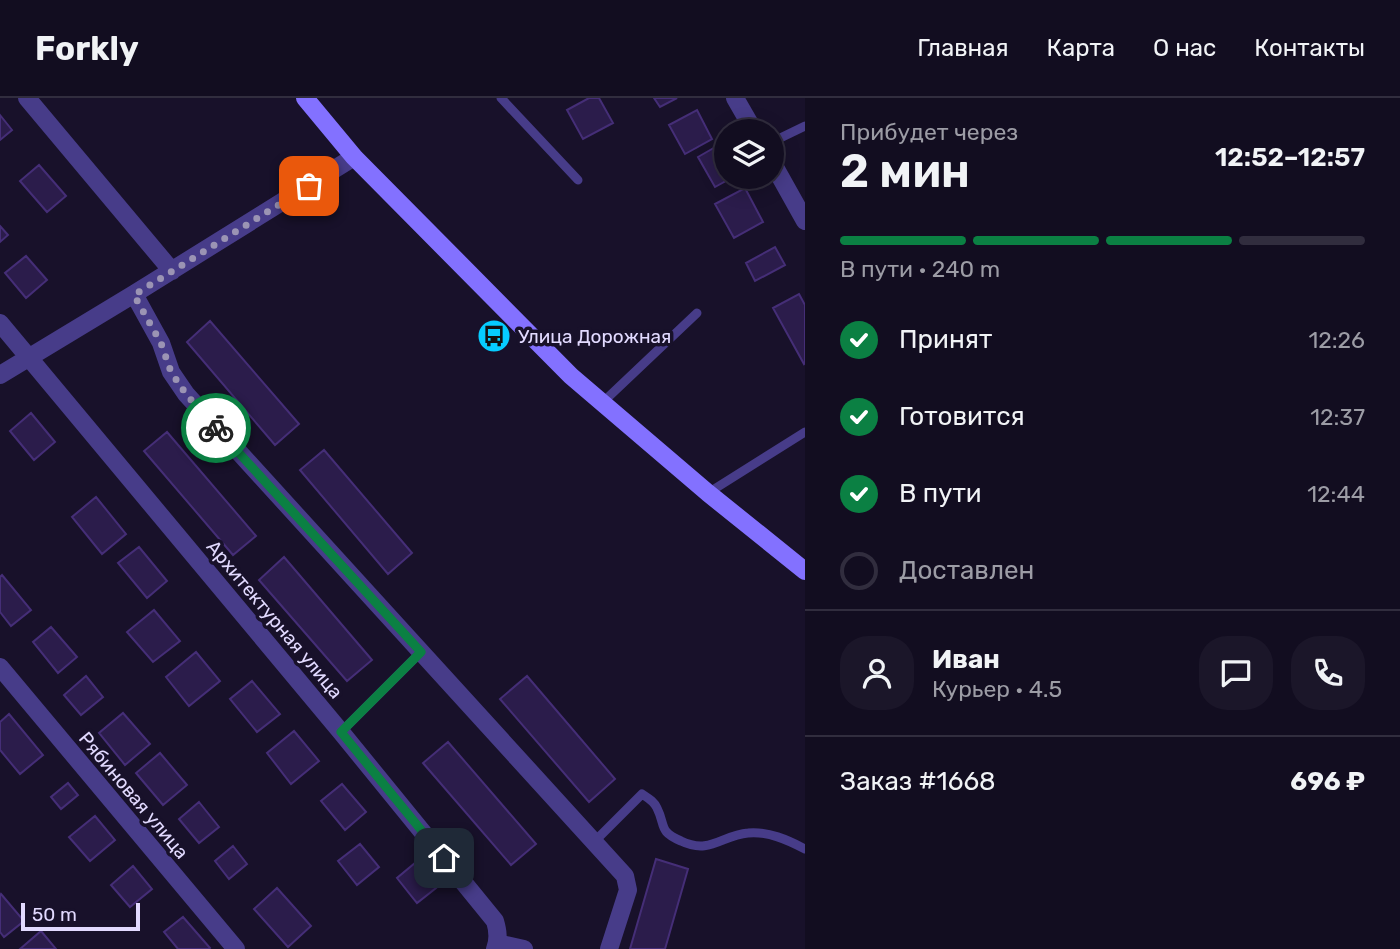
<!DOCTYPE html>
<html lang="ru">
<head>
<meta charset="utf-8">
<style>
	body { margin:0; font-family:Rubik,sans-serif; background:#1b1629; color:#f1f3f6; height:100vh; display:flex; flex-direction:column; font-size:26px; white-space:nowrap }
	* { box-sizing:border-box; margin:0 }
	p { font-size:23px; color:#9c9ca5 }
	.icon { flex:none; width:38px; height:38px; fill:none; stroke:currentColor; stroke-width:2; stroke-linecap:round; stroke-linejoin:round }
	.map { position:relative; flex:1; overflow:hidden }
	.side { display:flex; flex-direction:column; background:#120d20; width:595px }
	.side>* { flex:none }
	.fabs { position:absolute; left:714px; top:21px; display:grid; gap:14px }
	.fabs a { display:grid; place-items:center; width:70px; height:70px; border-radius:50%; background:#120d20; box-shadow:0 4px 18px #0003,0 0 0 2px #312d3e; font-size:35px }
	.scale { position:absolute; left:21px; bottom:18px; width:119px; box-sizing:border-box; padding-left:7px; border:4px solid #e2daff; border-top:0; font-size:19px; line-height:24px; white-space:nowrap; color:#e2daff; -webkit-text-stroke:5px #18112a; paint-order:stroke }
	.pin { position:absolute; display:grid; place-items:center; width:60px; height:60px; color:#fff; margin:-30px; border-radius:14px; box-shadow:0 4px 10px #0006 }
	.courier { position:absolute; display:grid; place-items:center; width:70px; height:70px; margin:-35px; border:5px solid #0b8043; border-radius:50%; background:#fff; color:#222; box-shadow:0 2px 9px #0007 }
	.summary em { font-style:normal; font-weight:600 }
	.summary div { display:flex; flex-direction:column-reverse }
	.summary { display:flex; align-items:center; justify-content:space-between; height:119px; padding:0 35px }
	h1 { font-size:46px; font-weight:600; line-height:52px }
	.bar { display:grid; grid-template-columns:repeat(4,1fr); gap:10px 7px; align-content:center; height:84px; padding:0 35px }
	.bar i { height:9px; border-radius:5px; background:#312d3e }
	.bar .on { background:#0b8043 }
	.bar p { grid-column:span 4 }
	.line { display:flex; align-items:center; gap:18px; padding:0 35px; border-top:2px solid #312d3e }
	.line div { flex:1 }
	.round { display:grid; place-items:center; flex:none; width:74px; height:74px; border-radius:28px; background:#1b1629 }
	ol { padding:0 35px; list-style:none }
	li { display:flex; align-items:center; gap:21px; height:77px }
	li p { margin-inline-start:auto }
	li .icon { padding:7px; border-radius:50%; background:#0b8043; color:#fff; stroke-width:4 }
	li:last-child { color:#9c9ca5 }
	li i { width:38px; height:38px; border:4px solid #312d3e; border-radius:50% }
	header { display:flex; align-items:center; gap:42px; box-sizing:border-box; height:98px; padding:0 35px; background:#120d20; border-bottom:2px solid #312d3e }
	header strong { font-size:33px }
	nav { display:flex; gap:38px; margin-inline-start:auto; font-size:24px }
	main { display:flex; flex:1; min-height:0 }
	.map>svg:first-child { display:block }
</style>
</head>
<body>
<header>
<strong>Forkly</strong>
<nav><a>Главная</a><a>Карта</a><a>О нас</a><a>Контакты</a></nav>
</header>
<main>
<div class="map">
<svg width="805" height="851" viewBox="0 0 805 851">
	<rect width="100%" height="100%" fill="#18112a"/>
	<path fill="#2b1c4b" stroke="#452e77" stroke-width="2" d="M589 0H599L613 25 583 41 567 12Z
		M654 0H677L660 9Z
		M697 12 712 41 685 56 669 27Z
		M0 17 12 32 0 42Z
		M726 43V79H733L715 89 698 59Z
		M39 67 66 98 47 114 20 83Z
		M745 90 763 124 734 140 715 106Z
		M0 128 8 137 0 144Z
		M775 149 785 167 755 183 746 165Z
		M26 158 47 182 26 200 5 175Z
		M799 196 805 207V265L804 266 773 210Z
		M210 223 299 326 275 347 187 244Z
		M31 315 55 344 34 362 10 333Z
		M167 334 256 438 233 457 144 353Z
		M324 352 412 455 388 476 300 372Z
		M96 399 126 436 102 456 72 419Z
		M139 449 167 483 147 500 118 465Z
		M284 459 372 562 347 583 259 482Z
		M2 477 31 512 11 528 0 514V479Z
		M154 512 180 543 153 564 127 534Z
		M51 529 77 559 58 575 33 544Z
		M196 554 220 583 189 608 166 579Z
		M86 578 103 599 81 617 64 597Z
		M527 578 615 681 589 704 500 601Z
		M252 583 280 616 257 634 230 601Z
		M123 615 150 646 125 667 99 635Z
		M9 616 43 657 20 676 0 652V624Z
		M294 633 319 663 291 686 267 655Z
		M448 644 536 746 511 767 423 665Z
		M160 655 187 687 163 707 136 675Z
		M68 685 78 697 61 711 51 699Z
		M342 686 366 714 345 732 321 703Z
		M199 704 219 729 199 745 179 721Z
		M95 718 115 742 90 763 69 739Z
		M360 746 379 769 357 787 338 763Z
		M233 748 247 766 229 781 215 763Z
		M656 761 688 771 665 851H630Z
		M415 765 436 790 417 805 397 780Z
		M133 768 152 791 130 809 111 787Z
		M277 790 311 828 288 849 254 811Z
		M1 796 24 823 4 839 0 834V798Z
		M183 819 210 850 209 851H178L164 834Z
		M41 833 56 851H20Z"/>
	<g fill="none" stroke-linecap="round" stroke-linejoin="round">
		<path stroke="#473c89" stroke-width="9" d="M501 0 578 82
			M772 44 805 28
			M602 305 697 215
			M708 395 805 334
			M341 634 421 554
			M594 744 642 696C648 700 654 703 657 710 666 728 658 733 681 743 710 757 722 737 748 735 768 733 788 742 805 751"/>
		<path stroke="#473c89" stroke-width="18" d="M27 0 172 173
			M735 0 754 33
			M772 64 805 123
			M134 196 161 245 171 274 186 296 625 778 628 792 609 851
			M0 225 341 634 495 823C498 833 499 841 495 851
			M0 277 134 196 354 59
			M0 569 236 851
			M497 845 524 851"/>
		<path stroke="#8371ff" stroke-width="18" d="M305 0 354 59 571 278 708 395 805 473"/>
	</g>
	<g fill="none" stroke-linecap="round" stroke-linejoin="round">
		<path stroke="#9b94b4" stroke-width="7" stroke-dasharray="0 12.6" d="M216 330 186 296 171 274 161 245 134 197 309 88"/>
		<path stroke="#0b8043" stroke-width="9" d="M216 330 421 554 341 634 444 760"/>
	</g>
	<defs>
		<symbol id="bus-disc" viewBox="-11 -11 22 22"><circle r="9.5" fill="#06ccff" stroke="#18112a"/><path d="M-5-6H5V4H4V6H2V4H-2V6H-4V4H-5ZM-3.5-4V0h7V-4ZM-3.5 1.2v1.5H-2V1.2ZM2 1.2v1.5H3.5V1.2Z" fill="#111"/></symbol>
	</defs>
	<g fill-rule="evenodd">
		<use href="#bus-disc" x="475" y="219" width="38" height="38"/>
	</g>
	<g text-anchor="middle" stroke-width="7" stroke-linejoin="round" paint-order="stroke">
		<g font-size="19" fill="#e2daff" stroke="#18112a" text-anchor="start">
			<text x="518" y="245">Улица Дорожная</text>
		</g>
		<g font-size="19" fill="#e2daff" stroke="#18112a">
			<text transform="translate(275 521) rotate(50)" y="7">Архитектурная улица</text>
			<text transform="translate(134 697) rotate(50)" y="7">Рябиновая улица</text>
		</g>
	</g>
</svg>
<div class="fabs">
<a><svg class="icon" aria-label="layers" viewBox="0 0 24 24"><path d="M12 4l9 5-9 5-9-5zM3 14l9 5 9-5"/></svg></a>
</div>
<div class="scale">50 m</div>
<div class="pin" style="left:309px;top:88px;background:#ea580c"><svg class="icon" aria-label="bag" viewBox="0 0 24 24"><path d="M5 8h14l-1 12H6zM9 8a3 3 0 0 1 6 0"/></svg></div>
<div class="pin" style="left:444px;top:760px;background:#1f2937"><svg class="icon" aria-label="home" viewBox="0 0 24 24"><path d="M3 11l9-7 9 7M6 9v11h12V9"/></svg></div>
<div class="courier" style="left:216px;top:330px"><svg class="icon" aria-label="bike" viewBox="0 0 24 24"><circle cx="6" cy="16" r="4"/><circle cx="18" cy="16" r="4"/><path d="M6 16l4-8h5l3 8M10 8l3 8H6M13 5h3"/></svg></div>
</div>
<section class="side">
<div class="summary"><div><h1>2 мин</h1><p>Прибудет через</p></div><em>12:52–12:57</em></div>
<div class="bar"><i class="on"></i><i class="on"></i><i class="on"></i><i></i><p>В пути · 240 m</p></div>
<ol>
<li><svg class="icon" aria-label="check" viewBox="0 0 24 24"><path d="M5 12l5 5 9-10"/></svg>Принят<p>12:26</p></li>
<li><svg class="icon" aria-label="check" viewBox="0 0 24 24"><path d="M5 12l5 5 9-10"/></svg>Готовится<p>12:37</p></li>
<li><svg class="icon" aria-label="check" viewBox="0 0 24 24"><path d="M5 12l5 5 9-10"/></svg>В пути<p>12:44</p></li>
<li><i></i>Доставлен</li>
</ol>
<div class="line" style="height:126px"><a class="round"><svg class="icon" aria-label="person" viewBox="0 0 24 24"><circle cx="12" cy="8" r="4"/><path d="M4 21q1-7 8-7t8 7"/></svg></a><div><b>Иван</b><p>Курьер · 4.5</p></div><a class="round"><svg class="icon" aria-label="chat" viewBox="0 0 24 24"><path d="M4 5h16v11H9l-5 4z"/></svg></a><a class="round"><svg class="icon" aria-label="phone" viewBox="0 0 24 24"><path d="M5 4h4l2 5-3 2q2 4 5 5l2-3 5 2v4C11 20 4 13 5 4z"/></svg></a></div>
<div class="line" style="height:91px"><div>Заказ #1668</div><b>696 ₽</b></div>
</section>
</main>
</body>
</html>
